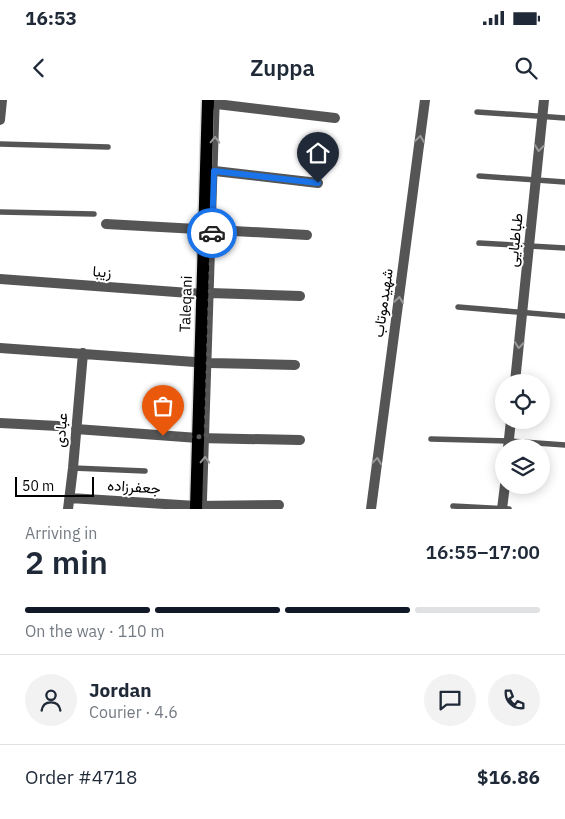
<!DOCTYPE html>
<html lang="en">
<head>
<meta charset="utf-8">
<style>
	body { margin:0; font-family:"IBM Plex Sans",Vazirmatn,sans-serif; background:#f2f2f3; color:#1f2937; height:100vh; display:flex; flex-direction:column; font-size:19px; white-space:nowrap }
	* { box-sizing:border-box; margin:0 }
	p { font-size:16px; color:#747a83 }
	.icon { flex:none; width:28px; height:28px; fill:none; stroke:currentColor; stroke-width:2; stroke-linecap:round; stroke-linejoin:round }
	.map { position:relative; height:409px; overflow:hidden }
	.side { display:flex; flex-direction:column; background:#fff; flex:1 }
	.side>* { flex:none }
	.controls { position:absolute; left:495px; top:274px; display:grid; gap:10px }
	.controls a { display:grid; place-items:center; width:55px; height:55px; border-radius:50%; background:#fff; box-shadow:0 2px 12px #0003; font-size:25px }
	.scale { position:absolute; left:15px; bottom:12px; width:79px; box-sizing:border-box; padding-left:5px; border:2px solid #000; border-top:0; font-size:14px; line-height:18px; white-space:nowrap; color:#000; -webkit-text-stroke:4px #fff; paint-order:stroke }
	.pin { position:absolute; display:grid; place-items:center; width:42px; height:42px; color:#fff; margin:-51px -21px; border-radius:50% 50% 50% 0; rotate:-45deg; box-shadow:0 0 5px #0007 }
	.pin .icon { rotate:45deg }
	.courier { position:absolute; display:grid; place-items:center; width:50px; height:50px; margin:-25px; border:4px solid #1a73e8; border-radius:50%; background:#fff; color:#222; box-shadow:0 1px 6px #0007 }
	.headline em { font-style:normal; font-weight:600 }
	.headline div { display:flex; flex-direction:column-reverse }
	.headline { display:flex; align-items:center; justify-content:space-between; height:85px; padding:0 25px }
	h1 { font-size:32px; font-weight:600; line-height:38px }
	.bar { display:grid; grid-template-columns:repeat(4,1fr); gap:8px 5px; align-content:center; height:60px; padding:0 25px }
	.bar i { height:6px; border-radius:4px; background:#e0e1e3 }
	.bar .active { background:#111827 }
	.bar p { grid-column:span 4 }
	.line { display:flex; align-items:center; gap:12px; padding:0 25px; border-top:1px solid #e0e1e3 }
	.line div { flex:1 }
	.round { display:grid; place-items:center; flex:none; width:52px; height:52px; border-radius:26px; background:#f2f2f3 }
	.status { display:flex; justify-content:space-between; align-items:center; height:35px; padding:0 25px; background:#fff; direction:ltr }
	.status svg { height:14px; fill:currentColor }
	header { display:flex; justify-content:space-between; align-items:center; height:65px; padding:0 25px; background:#fff; font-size:22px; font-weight:600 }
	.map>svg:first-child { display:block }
</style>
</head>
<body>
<div class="status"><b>16:53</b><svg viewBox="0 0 49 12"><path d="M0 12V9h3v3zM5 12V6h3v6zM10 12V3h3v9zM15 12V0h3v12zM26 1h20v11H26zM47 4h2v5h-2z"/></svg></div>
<header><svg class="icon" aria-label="back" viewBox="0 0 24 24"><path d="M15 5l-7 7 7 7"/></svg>Zuppa<svg class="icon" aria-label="search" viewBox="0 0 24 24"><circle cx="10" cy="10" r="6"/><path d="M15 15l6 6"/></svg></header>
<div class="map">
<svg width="565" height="409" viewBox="0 0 565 409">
	<rect width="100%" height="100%" fill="#fff"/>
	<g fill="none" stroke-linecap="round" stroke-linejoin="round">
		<defs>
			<path id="primary" d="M196 409 208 0"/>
		</defs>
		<use href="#primary" stroke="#dbdbdb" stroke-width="15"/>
		<path stroke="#555" stroke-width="5.5" d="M477 12 565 18
			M0 44 108 47
			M479 76 565 82
			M0 112 94 114
			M479 143 565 148
			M458 207 565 216
			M431 339 509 341 565 345
			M73 368 145 371
			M453 406 509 409
			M204 407 217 1"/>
		<path stroke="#555" stroke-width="10" d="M208 3 335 18
			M0 20 2 0
			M206 70 318 83
			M106 124 307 135
			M0 179 203 194 210 193 300 196
			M0 248 209 263 295 265
			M515 282 544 0
			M0 323 58 326
			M76 329 198 338 300 340
			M508 348 511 320
			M70 398 196 406 279 405
			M68 409 73 368 83 253
			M371 409 425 0
			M502 409 505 385"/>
		<use href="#primary" stroke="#000" stroke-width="12"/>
	</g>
	<defs><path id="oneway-chevron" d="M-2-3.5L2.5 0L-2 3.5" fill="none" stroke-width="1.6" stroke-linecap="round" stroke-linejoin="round" transform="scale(1.25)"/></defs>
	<g stroke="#999">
		<use href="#oneway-chevron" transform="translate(420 39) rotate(-82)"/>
		<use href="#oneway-chevron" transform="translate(215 40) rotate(-88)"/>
		<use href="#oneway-chevron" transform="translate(539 48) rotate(96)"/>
		<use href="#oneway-chevron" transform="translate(399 200) rotate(-82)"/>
		<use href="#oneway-chevron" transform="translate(519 245) rotate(96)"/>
		<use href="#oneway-chevron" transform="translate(205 360) rotate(-88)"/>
		<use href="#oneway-chevron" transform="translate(377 361) rotate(-82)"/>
	</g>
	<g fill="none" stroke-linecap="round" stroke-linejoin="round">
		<path stroke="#595959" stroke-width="5" stroke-dasharray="0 9" d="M163 336 206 337 212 133"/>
		<path stroke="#1a73e8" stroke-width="6" d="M212 133 214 71 318 83"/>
	</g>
	<g text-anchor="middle" stroke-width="4" stroke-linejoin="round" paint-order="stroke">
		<g font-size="15" fill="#000" stroke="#fff">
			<text transform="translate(515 140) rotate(-84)" y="5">طباطبایی</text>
			<text transform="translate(102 172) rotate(4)" y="5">زیبا</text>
			<text transform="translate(383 203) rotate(-82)" y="5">شهیدموتاب</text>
			<text transform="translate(186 204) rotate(-88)" y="5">Taleqani</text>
			<text transform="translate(61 330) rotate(-85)" y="5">عبادی</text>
			<text transform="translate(134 387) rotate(4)" y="5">جعفرزاده</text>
		</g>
	</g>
</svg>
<div class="controls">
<a><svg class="icon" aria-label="locate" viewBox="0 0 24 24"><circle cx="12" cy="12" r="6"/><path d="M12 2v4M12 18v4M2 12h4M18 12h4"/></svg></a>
<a><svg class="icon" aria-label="layers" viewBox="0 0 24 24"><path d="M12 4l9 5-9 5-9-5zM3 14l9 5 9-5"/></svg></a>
</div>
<div class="scale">50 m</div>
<div class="pin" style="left:163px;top:336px;background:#ea580c"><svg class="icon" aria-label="bag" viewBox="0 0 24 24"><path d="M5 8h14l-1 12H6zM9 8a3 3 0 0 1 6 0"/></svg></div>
<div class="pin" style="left:318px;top:83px;background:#1f2937"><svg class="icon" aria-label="home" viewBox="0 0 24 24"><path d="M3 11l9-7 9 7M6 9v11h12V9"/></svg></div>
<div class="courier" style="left:212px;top:133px"><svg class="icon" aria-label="car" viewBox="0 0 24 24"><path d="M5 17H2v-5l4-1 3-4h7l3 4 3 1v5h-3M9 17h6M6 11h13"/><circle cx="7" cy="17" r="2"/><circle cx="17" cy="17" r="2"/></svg></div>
</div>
<section class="side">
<div class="headline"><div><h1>2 min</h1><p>Arriving in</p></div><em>16:55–17:00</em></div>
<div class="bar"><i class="active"></i><i class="active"></i><i class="active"></i><i></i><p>On the way · 110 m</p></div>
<div class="line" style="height:90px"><a class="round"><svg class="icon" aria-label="person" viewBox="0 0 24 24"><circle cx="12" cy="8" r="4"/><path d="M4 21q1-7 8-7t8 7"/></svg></a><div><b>Jordan</b><p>Courier · 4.6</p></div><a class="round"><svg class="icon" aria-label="chat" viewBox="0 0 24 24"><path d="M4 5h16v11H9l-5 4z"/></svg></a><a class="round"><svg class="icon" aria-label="phone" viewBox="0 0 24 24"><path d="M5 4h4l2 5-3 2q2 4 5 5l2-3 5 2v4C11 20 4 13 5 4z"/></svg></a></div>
<div class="line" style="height:65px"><div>Order #4718</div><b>$16.86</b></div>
</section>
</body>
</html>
